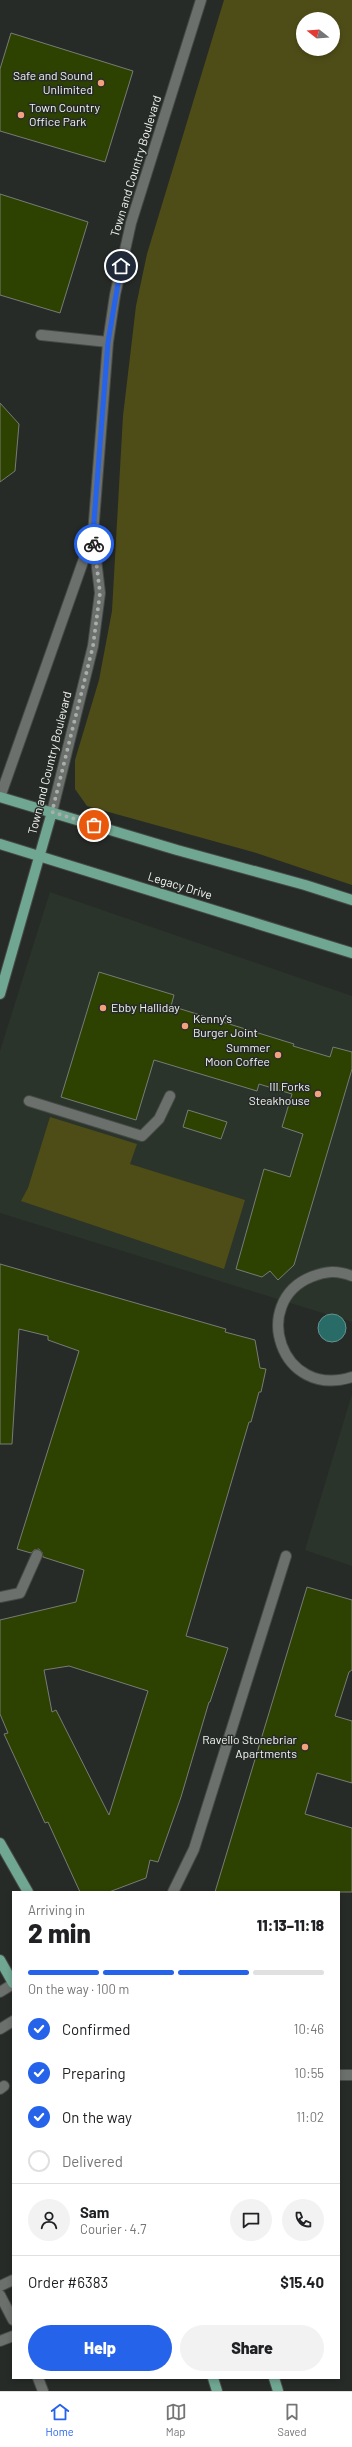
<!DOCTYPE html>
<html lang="en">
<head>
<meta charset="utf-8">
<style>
	body { margin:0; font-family:Barlow,sans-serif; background:#f2f2f2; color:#202124; height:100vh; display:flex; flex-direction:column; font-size:15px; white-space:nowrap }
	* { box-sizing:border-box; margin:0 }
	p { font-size:13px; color:#757577 }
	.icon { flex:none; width:22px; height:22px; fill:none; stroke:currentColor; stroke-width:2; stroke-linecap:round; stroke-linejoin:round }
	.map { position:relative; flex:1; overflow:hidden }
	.panel { position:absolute; left:12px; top:1891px; width:328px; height:488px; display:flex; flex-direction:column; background:#fff; border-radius:0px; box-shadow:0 2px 6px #0003 }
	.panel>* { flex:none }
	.needle { width:26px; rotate:287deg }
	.buttons { position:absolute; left:296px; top:12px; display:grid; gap:8px }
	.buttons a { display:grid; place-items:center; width:44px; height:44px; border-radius:50%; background:#fff; box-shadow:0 2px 6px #0003; font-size:20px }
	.pin { position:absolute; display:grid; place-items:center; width:34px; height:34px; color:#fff; margin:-17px; border:2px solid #fff; border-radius:50%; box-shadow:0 1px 4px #0007 }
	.courier { position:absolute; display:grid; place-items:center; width:40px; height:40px; margin:-20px; border:3px solid #2563eb; border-radius:50%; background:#fff; color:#222; box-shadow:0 1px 5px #0007 }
	.summary em { font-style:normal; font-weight:800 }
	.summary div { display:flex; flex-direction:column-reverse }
	.summary { display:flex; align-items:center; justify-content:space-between; height:68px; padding:0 16px }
	h1 { font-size:26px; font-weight:800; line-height:30px }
	.bar { display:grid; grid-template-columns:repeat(4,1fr); gap:6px 4px; align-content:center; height:48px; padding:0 16px }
	.bar i { height:5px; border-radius:3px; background:#e0e0e0 }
	.bar .active { background:#2563eb }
	.bar p { grid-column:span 4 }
	.line { display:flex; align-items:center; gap:10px; padding:0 16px; border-top:1px solid #e0e0e0 }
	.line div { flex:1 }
	.round { display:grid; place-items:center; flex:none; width:42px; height:42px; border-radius:21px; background:#f2f2f2 }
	ol { padding:0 16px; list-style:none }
	li { display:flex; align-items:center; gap:12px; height:44px }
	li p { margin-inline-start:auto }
	li .icon { padding:4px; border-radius:50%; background:#2563eb; color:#fff; stroke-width:4 }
	li:last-child { color:#757577 }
	li i { width:22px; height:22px; border:2px solid #e0e0e0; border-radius:50% }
	.primary-button { display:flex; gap:8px; margin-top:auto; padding:8px 16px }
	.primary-button a { flex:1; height:46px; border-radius:24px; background:#2563eb; color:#fff; font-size:16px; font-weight:800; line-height:46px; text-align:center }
	.primary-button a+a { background:#f2f2f2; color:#202124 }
	.tab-bar { display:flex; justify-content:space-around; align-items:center; height:56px; border-top:1px solid #e0e0e0; background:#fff; font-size:11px; color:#757577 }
	.tab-bar a { display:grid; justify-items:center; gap:2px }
	.tab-bar .active { color:#2563eb }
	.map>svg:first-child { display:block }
</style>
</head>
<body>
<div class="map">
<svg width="352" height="2391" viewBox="0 0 352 2391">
	<rect width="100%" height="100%" fill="#272b27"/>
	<path fill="#2a342b" d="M50 892 352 996V1322L0 1213V1051Z
		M352 1394V1566L305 1550Z"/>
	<path fill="#4f4d17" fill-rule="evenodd" d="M224 0H352V885L253 852 87 806 75 789V760L99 680 112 611 123 416 136 306 147 254ZM303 19H333V49H303Z
		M50 1117 137 1144 130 1164 245 1200 224 1269 21 1201 28 1188Z"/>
	<path fill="#286b67" stroke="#649490" d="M318 1328a14 14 0 1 1 28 0a14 14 0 1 1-28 0Z"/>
	<path fill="#2d4201" stroke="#787b75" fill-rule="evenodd" d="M11 33 133 71 105 162 0 131V69Z
		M0 194 88 222 60 313 0 295Z
		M0 403 19 424 15 471 0 482Z
		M99 972 174 995 171 1006 294 1044 293 1046 330 1057 333 1047 352 1052V1069L294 1265 278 1280 270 1271 262 1277 236 1269 264 1169 290 1177 303 1134 282 1127 292 1094 259 1084 257 1091 154 1060 136 1120 61 1097Z
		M188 1110 227 1122 221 1139 183 1127Z
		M0 1264 226 1329 225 1332 255 1340 260 1368 266 1369 261 1392H259L251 1422H249L186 1636 228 1648 210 1702H209L181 1797 158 1862 150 1860 146 1878 109 1892H80L48 1822 45 1823 4 1734 8 1733 0 1714V1620L76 1602 84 1570 43 1557 42 1552 39 1549 34 1550 31 1553 17 1549 79 1351 48 1340V1336L19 1329 12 1444H0ZM69 1666 148 1691 109 1815 56 1710 52 1712 44 1670Z
		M307 1587 352 1600V1670L349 1672 335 1716 352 1721V1783L317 1773 305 1814 352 1828V1892H215Z"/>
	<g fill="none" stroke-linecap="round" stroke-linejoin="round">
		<defs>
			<path id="minor" d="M41 335 108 342
				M0 797 92 536
				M52 812 93 646 100 593 93 534 108 342 115 295 131 223 201 0
				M29 1101 142 1136 159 1119 170 1096
				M352 1276C337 1270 326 1271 311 1277 250 1302 280 1400 352 1377
				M0 1597 20 1593 37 1555
				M173 1892 194 1849 286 1556
				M0 1992 13 1984
				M0 2029 13 2021
				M339 2075H352
				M0 2089 4 2086
				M0 2286 13 2280
				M0 2295 13 2320
				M0 2341 13 2336
				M38 2378 43 2391"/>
			<path id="major" d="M0 797 177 850 305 885 352 900
				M0 844 352 953
				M0 994 52 812
				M0 1843 28 1892
				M0 1960 13 1983
				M213 2378 217 2391
				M274 2378 278 2391"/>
		</defs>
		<use href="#minor" stroke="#464a46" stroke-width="12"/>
		<use href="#major" stroke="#464a46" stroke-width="12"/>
		<use href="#minor" stroke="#6c706c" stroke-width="10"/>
		<use href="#major" stroke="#70a792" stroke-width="10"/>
	</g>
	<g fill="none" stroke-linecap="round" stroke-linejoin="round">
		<path stroke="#aaaeaa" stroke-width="4" stroke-dasharray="0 7.2" d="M94 825 52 812 93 646 100 593 94 544"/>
		<path stroke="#2563eb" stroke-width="5" d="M94 544 93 534 108 342 121 266"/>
	</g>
	<g fill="#f1a17d" stroke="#272b27" stroke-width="1.5">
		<circle cx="101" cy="83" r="4"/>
		<circle cx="21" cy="115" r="4"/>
		<circle cx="103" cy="1008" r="4"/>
		<circle cx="185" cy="1026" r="4"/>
		<circle cx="278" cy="1055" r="4"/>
		<circle cx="318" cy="1094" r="4"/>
		<circle cx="305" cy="1747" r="4"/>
	</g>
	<g text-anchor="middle" stroke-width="3" stroke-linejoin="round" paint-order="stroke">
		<g font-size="12" fill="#f1f4f1" stroke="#272b27" text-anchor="end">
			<text x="93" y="80">Safe and Sound<tspan x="93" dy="14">Unlimited</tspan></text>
			<text x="29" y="112" text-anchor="start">Town Country<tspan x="29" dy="14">Office Park</tspan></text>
			<text x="111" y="1012" text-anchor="start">Ebby Halliday</text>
			<text x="193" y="1023" text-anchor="start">Kenny's<tspan x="193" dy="14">Burger Joint</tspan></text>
			<text x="270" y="1052">Summer<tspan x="270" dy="14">Moon Coffee</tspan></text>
			<text x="310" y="1091">III Forks<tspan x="310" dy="14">Steakhouse</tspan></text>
			<text x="297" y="1744">Ravello Stonebriar<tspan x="297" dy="14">Apartments</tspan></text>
		</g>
		<g font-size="12" fill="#f1f4f1" stroke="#272b27">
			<text transform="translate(136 166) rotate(-73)" y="4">Town and Country Boulevard</text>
			<text transform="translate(50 763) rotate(-76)" y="4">Town and Country Boulevard</text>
			<text transform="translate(180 886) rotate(17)" y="4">Legacy Drive</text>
		</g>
	</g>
</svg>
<div class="buttons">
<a><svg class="needle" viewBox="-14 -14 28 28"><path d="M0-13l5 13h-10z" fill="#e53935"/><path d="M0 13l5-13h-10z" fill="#757577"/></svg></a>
</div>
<div class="pin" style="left:94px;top:825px;background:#ea580c"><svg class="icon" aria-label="bag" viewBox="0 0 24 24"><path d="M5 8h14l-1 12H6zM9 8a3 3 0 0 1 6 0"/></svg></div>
<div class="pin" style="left:121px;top:266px;background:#1f2937"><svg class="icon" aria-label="home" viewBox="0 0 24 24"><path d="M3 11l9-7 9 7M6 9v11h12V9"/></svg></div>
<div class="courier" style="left:94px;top:544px"><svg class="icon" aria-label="bike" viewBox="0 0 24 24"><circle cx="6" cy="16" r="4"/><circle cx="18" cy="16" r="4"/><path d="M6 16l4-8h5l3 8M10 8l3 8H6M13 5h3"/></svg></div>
<section class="panel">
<div class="summary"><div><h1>2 min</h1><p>Arriving in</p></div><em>11:13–11:18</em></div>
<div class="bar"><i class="active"></i><i class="active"></i><i class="active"></i><i></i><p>On the way · 100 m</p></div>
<ol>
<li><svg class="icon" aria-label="check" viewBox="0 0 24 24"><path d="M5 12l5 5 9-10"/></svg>Confirmed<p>10:46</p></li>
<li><svg class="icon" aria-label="check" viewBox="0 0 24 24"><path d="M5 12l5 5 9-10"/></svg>Preparing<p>10:55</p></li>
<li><svg class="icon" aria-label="check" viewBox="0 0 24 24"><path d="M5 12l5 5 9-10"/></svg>On the way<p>11:02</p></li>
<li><i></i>Delivered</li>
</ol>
<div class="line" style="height:72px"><a class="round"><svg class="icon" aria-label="person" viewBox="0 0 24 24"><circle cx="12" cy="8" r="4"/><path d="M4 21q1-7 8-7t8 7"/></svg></a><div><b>Sam</b><p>Courier · 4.7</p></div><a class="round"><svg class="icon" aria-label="chat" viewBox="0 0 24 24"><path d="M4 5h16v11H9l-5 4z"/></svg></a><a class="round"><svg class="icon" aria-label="phone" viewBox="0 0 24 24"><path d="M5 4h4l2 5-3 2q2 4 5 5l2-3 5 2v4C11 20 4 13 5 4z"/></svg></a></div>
<div class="line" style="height:52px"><div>Order #6383</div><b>$15.40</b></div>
<div class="primary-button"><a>Help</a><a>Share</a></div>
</section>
</div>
<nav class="tab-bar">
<a class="active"><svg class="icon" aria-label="home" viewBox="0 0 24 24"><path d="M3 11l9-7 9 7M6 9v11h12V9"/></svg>Home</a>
<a><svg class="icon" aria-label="map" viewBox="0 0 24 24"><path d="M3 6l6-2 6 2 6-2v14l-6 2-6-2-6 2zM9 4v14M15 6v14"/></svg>Map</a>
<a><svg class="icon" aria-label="saved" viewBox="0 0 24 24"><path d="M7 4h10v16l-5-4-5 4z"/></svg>Saved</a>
</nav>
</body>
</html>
